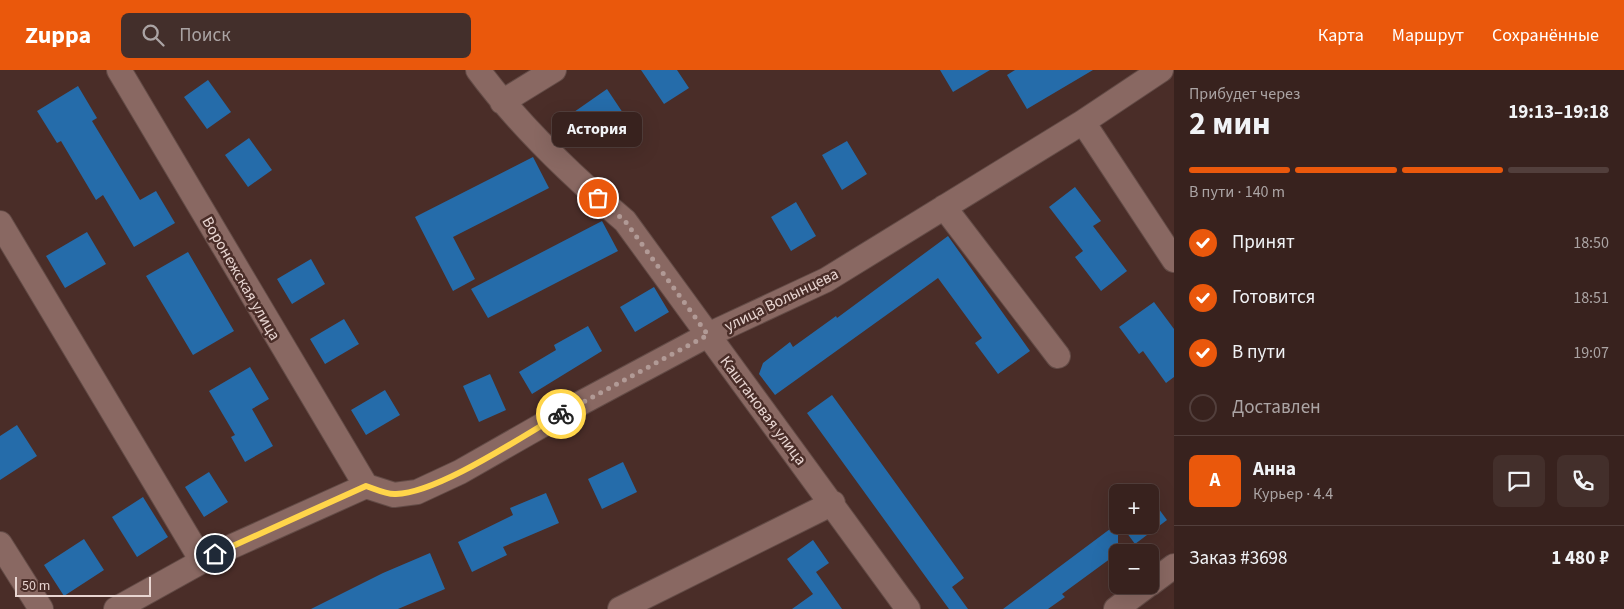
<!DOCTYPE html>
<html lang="ru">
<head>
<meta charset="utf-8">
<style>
	body { margin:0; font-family:"Source Sans 3",sans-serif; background:#432f2b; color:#f1f3f6; height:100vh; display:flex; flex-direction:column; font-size:19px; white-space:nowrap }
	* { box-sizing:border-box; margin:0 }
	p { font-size:16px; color:#aba4a4 }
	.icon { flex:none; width:28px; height:28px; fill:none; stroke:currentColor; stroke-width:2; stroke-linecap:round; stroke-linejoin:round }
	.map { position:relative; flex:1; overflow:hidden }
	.drawer { display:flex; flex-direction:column; background:#38221e; width:450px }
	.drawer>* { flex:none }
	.controls { position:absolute; left:1109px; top:414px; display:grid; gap:10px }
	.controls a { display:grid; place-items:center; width:50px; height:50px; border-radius:8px; background:#38221e; box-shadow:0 5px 20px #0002,0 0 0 1px #523f3c; font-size:25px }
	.scale { position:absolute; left:15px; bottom:12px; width:136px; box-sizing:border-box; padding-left:5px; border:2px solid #e8d5d1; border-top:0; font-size:14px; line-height:18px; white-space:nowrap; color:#e8d5d1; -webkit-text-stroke:4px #4a2d28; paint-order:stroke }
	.pin { position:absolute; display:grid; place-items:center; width:42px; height:42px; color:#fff; margin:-21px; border:2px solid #fff; border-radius:50%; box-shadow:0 1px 5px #0007 }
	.courier { position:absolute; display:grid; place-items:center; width:50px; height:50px; margin:-25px; border:4px solid #ffd54a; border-radius:50%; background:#fff; color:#222; box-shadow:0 1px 6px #0007 }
	.bubble { position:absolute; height:35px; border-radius:8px; background:#38221e; box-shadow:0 5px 20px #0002,0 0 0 1px #523f3c; font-size:16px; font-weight:700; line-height:35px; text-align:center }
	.head em { font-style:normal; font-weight:700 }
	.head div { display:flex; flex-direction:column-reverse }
	.head { display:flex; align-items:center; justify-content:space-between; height:85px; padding:0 15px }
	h1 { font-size:32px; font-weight:700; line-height:38px }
	.bar { display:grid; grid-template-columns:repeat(4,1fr); gap:8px 5px; align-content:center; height:60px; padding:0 15px }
	.bar i { height:6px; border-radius:4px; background:#523f3c }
	.bar .active { background:#ea580c }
	.bar p { grid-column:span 4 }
	.line { display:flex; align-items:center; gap:12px; padding:0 15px; border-top:1px solid #523f3c }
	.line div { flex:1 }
	.round { display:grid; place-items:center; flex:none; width:52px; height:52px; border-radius:8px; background:#432f2b }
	ol { padding:0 15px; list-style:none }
	li { display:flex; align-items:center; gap:15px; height:55px }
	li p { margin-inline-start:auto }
	li .icon { padding:5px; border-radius:50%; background:#ea580c; color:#fff; stroke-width:4 }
	li:last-child { color:#aba4a4 }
	li i { width:28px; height:28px; border:2px solid #523f3c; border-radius:50% }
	header { display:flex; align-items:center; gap:30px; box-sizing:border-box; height:70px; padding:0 25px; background:#ea580c; color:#fff }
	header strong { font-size:24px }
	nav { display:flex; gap:28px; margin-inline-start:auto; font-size:18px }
	.search { width:350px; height:45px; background:#432f2b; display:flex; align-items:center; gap:12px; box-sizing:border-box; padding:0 18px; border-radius:8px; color:#aba4a4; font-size:19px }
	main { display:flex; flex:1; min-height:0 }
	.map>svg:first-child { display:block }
</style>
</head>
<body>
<header>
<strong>Zuppa</strong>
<div class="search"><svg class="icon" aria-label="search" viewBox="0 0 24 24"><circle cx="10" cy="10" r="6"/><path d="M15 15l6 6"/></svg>Поиск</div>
<nav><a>Карта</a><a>Маршрут</a><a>Сохранённые</a></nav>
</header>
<main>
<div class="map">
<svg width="1174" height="539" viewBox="0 0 1174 539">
	<rect width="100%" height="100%" fill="#4a2d28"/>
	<path fill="#256caa" d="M641 0H677L689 18 664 34Z
		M940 0H990L953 22Z
		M1015 0H1093L1027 39 1007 5Z
		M208 10 231 42 207 59 184 27Z
		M78 16 97 48 92 51 140 130 156 121 175 153 134 177 103 125 96 130 61 71 57 73 37 41Z
		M607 19 623 43 591 66 574 42Z
		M249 68 272 100 248 117 225 85Z
		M847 71 867 104 842 120 822 85Z
		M533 87 549 118 453 167 475 209 453 221 415 147Z
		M1075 117 1101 151 1093 156 1127 201 1101 221 1075 187 1083 181 1049 137Z
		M796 132 816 166 791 181 771 147Z
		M602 151 618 181 488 248 471 219Z
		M87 162 106 194 65 218 46 186Z
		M948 166 1030 281 998 304 975 273 982 268 938 208 775 325 759 304 763 293 790 272 793 277 836 246 837 248Z
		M188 182 234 261 193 285 146 206Z
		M311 189 325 214 292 234 277 209Z
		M654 217 669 242 635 262 620 237Z
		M1154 232 1174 259V307L1166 313 1143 281 1139 284 1119 257Z
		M344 249 359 274 325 294 310 269Z
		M588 256 602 281 532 324 519 302 556 280 554 275Z
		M250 297 269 329 252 339 273 376 245 392 231 367 235 365 209 321Z
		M490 304 506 340 479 352 463 316Z
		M385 320 400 345 366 365 351 340Z
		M832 325 964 508 952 517 968 539H949L807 343Z
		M17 355 37 386 0 410V366Z
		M623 392 637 422 602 439 588 409Z
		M209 402 228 432 204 447 185 417Z
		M546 423 559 453 503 477 507 485 472 502 458 472 513 445 510 438Z
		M143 427 168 467 137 487 112 447Z
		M1150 427 1167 450 1135 474 1121 455H1150Z
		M1118 453V483L1062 524 1065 527 1048 539H1003Z
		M84 469 104 500 64 526 44 495Z
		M813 470 829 493 816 502 842 539H792L813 524 787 489Z
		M430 483 445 519 398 539H311L383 503Z"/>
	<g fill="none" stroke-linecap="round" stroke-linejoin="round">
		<defs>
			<path id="minor" d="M119 0 366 416
				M478 0C520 57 572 106 625 151L908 539
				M502 32 554 0
				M1083 52 1174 190
				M944 137 1058 286
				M0 153 202 491
				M0 474 41 539
				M1150 514 1174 496
				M116 539 215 484 366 416 394 425 417 422 460 402 581 333 708 265 826 210 1083 52 1161 0
				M620 539 833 433
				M1116 539 1148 515"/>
		</defs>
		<use href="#minor" stroke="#634b46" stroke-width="26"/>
		<use href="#minor" stroke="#896862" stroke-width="24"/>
	</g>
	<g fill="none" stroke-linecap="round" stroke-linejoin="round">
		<path stroke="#b19a96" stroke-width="5" stroke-dasharray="0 9" d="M561 344 708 265 625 151 598 128"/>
		<path stroke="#ffd54a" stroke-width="6" d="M215 484 366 416C375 419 387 425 396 424 438 423 521 367 561 344"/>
	</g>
	<g text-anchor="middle" stroke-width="5" stroke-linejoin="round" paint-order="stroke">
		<g font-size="16" fill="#e8d5d1" stroke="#4a2d28">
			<text transform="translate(242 208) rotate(60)" y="6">Воронежская улица</text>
			<text transform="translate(781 229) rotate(-26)" y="6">улица Волынцева</text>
			<text transform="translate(764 340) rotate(53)" y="6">Каштановая улица</text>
		</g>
	</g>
</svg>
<div class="controls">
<a>+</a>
<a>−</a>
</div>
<div class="scale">50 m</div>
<div class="pin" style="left:598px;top:128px;background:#ea580c"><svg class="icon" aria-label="bag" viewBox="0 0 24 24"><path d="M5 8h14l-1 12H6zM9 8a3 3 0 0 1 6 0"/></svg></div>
<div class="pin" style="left:215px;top:484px;background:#1f2937"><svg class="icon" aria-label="home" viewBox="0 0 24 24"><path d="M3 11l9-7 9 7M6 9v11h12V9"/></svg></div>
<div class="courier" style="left:561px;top:344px"><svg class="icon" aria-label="bike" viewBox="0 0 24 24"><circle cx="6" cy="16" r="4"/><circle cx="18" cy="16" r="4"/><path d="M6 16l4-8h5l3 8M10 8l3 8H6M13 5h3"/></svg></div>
<div class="bubble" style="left:552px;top:42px;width:90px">Астория</div>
</div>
<section class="drawer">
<div class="head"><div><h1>2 мин</h1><p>Прибудет через</p></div><em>19:13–19:18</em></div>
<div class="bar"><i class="active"></i><i class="active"></i><i class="active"></i><i></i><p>В пути · 140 m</p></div>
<ol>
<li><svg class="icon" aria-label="check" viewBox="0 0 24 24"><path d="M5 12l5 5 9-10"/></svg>Принят<p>18:50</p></li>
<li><svg class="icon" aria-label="check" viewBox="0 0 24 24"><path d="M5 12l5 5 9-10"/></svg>Готовится<p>18:51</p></li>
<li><svg class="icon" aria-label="check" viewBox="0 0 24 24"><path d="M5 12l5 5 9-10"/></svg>В пути<p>19:07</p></li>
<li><i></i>Доставлен</li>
</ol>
<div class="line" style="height:90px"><b class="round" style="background:#ea580c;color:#fff">А</b><div><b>Анна</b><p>Курьер · 4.4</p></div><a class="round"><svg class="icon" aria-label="chat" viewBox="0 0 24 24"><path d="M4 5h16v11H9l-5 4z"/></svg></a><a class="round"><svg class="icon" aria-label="phone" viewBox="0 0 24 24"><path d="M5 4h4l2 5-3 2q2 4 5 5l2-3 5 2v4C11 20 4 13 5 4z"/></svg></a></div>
<div class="line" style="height:65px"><div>Заказ #3698</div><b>1 480 ₽</b></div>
</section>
</main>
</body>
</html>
